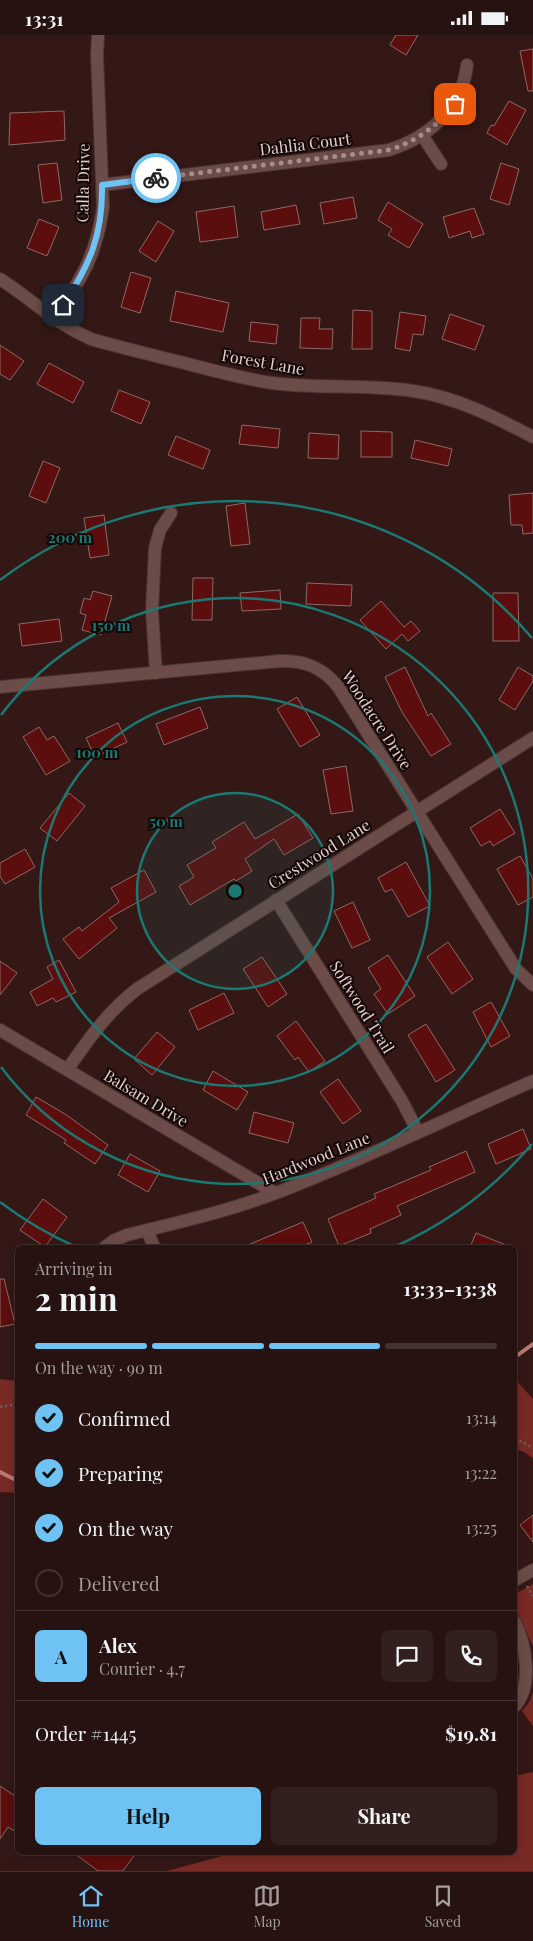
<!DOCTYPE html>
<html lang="en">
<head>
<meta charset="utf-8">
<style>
	body { margin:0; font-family:"Playfair Display",serif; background:#32201e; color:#f1f3f6; height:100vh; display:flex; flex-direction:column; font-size:19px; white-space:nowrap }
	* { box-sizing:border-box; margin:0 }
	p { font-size:16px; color:#a49e9f }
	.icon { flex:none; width:28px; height:28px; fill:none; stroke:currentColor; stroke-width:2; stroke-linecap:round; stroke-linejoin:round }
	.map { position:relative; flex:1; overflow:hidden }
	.drawer { position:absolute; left:15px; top:1210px; width:502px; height:610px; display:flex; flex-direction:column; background:#261210; border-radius:8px; box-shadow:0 2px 12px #0003,0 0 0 1px #423230 }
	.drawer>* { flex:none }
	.pin { position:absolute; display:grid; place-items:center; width:42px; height:42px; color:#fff; margin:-21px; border-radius:10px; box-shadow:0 2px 8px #0006 }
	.courier { position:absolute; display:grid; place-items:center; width:50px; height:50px; margin:-25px; border:4px solid #6fc2f4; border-radius:50%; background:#fff; color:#222; box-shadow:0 1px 6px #0007 }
	.summary em { font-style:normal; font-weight:700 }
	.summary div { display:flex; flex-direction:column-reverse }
	.summary { display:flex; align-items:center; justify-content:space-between; height:85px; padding:0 20px }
	h1 { font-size:32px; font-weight:700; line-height:38px }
	.bar { display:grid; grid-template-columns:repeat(4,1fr); gap:8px 5px; align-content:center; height:60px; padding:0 20px }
	.bar i { height:6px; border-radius:4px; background:#423230 }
	.bar .on { background:#6fc2f4 }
	.bar p { grid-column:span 4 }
	.line { display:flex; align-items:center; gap:12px; padding:0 20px; border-top:1px solid #423230 }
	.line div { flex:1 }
	.round { display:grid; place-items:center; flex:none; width:52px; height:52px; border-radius:8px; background:#32201e }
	ol { padding:0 20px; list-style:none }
	li { display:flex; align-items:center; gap:15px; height:55px }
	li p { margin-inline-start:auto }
	li .icon { padding:5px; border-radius:50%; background:#6fc2f4; color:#111; stroke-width:4 }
	li:last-child { color:#a49e9f }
	li i { width:28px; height:28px; border:2px solid #423230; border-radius:50% }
	.primary-button { display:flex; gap:10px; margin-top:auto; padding:10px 20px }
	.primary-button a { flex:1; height:58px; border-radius:8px; background:#6fc2f4; color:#111; font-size:20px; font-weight:700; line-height:58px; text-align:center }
	.primary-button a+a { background:#32201e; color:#f1f3f6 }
	.status { display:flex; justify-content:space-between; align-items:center; height:35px; padding:0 25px; background:#261210; direction:ltr }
	.status svg { height:14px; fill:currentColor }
	.tabs { display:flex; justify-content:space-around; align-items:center; height:70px; border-top:1px solid #423230; background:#261210; font-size:14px; color:#a49e9f }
	.tabs a { display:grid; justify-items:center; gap:2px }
	.tabs .on { color:#6fc2f4 }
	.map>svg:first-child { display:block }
</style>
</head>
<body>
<div class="status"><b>13:31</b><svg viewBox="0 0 49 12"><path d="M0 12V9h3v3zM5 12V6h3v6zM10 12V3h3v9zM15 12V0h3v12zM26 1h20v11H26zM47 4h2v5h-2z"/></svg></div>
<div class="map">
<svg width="533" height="1836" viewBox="0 0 533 1836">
	<rect width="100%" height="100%" fill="#331816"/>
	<path fill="#792a25" d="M0 1344 17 1346V1458L0 1457Z
		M515 1344 533 1364V1423L524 1417 515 1414Z
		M533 1549V1612L515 1572V1559Z
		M533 1657V1691L522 1676 530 1666Z
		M533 1737V1836H167L233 1818H515V1741Z"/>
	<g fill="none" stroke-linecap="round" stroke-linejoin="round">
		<path stroke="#b97972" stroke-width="4" d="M515 1322 533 1309
			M0 1437 18 1446"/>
	</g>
	<path fill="#5c0d0d" stroke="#8c6a66" d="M396 0H418L406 20 390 10Z
		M533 14V56H528L520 16Z
		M509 66 526 75 507 110 487 98 491 90 494 91Z
		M64 76 65 105 9 110 10 78Z
		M57 128 62 165 43 168 38 130Z
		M501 128 519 134 509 170 490 164Z
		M353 162 357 183 324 189 320 168Z
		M388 167 423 189 409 213 388 200 392 194 378 185Z
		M296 170 300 189 264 195 261 177Z
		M234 171 238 202 200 207 196 177Z
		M474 173 484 199 472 203 470 196 449 203 443 182Z
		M39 184 59 192 47 221 27 213Z
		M158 186 174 196 156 227 139 216Z
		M131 237 151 243 140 278 121 272Z
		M176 256 229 268 223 297 170 286Z
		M353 275 372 276V314H352Z
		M400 277 426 281 423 300 413 299 410 316 395 313Z
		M450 279 484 291 475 315 442 304Z
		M301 283H320L319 294H333L332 314 300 313Z
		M251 287 278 290 276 309 249 306Z
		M0 310 24 326 10 345 0 339Z
		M49 328 84 347 73 368 37 349Z
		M119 355 150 367 141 389 111 376Z
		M242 390 280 394 278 413 239 409Z
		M361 396 392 397V422H361Z
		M309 398 339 400 338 424 308 423Z
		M176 401 210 415 203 434 168 420Z
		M415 405 452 414 448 431 411 423Z
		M43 426 60 433 46 468 29 461Z
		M533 458V498L523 499 522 490H511L509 460Z
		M245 468 250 509 231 511 226 471Z
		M104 480 109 520 90 523 84 483Z
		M193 543H213L212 585H192Z
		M307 548 352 550 351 571 306 569Z
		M280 555 281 574 242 576 240 558Z
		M93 556 112 561 101 600 82 595 86 580 80 578 84 563 90 565Z
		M493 558H518L519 606H493Z
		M381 566 404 592 411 586 420 596 408 606 402 599 386 614 360 585Z
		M59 584 62 606 22 611 19 589Z
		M405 632 428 681 431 678 451 709 431 721 402 677 385 642Z
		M518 632 533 641V646L515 675 499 665Z
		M297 662 320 700 300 712 277 674Z
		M200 672 208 693 164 710 156 689Z
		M118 688 127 707 95 722 86 703Z
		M39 692 47 705 54 701 70 726 46 740 23 702Z
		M346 731 353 776 331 779 323 735Z
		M69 758 85 771 57 806 40 793Z
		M500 774 515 798 493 811 490 806 481 811 470 793Z
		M298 779 313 803 284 820 274 804 245 824 252 836 236 846 234 844 190 870 179 851 194 842 187 830 216 813 212 807 244 787 255 804Z
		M25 814 35 832 5 849 0 841V828Z
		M520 821 533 844V862L518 870 497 834Z
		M406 827 430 871 408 882 392 854 385 857 378 843Z
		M144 835 156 857 109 883 117 893 79 924 63 904 79 892 82 896 119 867 111 853Z
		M353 867 370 905 352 913 334 876Z
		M448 907 473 944 452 959 427 922Z
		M388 920 415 961 388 979 374 959 381 954 368 933Z
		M262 922 287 959 268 972 243 934Z
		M59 925 76 957 56 967 53 963 37 971 30 957 53 944 47 932Z
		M0 926 17 938 0 960Z
		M224 958 234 978 198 995 189 975Z
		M491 967 510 1001 491 1012 473 977Z
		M296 986 325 1026 309 1037 298 1022 295 1025 277 1001Z
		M426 989 455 1035 436 1047 408 1000Z
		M157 997 175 1012 152 1040 134 1024Z
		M213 1036 248 1057 237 1075 203 1055Z
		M338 1044 361 1076 343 1089 320 1057Z
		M36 1062 65 1079 108 1110 95 1129 64 1108 66 1105 26 1080Z
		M254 1077 294 1088 288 1108 249 1098Z
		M523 1094 531 1114 496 1129 488 1109Z
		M466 1116 475 1137 397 1171 401 1180 370 1194 371 1198 339 1211 328 1184 376 1163 374 1159 431 1135 429 1132Z
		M130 1119 160 1136 148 1157 118 1140Z
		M43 1164 67 1182 45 1212 20 1195Z
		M303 1187 312 1207 300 1212H243Z
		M476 1198 511 1212H470Z
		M0 1244H4L15 1289 0 1292Z
		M533 1480V1507L520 1490Z
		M0 1751 18 1763V1798L8 1792 0 1804Z
		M74 1818H136L123 1836H98Z"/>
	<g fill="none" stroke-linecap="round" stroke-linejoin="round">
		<defs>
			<path id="minor" d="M422 100 441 129
				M102 150 389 115C429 102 462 74 467 30
				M0 244C33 265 54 288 91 304 118 312 145 318 172 325 205 333 238 343 272 348 319 354 366 349 413 356 456 362 495 382 533 402
				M54 285C81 244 96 222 103 172L97 20 98 0
				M156 638 152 576 155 513 160 495 171 478
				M0 652 280 626C305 625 324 633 339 653L516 934 533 950
				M276 865 402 1066 418 1097
				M0 995 275 1158
				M67 1035C89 1004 106 978 137 954L533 703
				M147 1195 154 1212
				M105 1212 113 1206 127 1200C177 1188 228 1176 276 1158 363 1125 448 1083 533 1046
				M515 1545 533 1535
				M515 1587C526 1611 533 1650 515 1671"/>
		</defs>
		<use href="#minor" stroke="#4a3433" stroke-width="14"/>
		<path stroke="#705856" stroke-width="2.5" stroke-dasharray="2.5 2.5" stroke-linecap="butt" d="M0 1372 18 1369
			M515 1403 533 1413
			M527 1551 533 1561"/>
		<use href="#minor" stroke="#6c4c48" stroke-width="12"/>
	</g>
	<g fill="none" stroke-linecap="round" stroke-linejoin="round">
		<path stroke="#a58e8c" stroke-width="5" stroke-dasharray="0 9" d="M156 143 389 115C416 106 437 92 455 69"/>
		<path stroke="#6fc2f4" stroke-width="6" d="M63 270C90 230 103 199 102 150L156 143"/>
	</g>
	<circle cx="235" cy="856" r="98" fill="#1a7a73" fill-opacity=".12"/>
	<g fill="none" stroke="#1a7a73" stroke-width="2.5">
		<circle cx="235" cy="856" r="98"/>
		<circle cx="235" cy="856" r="195"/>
		<path d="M1 680A293 293 0 1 1 1 1032"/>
		<path d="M532 1109A390 390 0 0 1 394 1212M76 1212A390 390 0 0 1 0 1167M0 545A390 390 0 0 1 532 603"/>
	</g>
	<g text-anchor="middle" stroke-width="4" stroke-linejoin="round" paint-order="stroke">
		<g font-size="16" fill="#e2cecc" stroke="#130706">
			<text transform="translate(305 109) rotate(-7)" y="6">Dahlia Court</text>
			<text transform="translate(83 148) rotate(-89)" y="6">Calla Drive</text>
			<text transform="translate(263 327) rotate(10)" y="6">Forest Lane</text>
			<text transform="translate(377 685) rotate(57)" y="6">Woodacre Drive</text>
			<text transform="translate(319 819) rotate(-32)" y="6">Crestwood Lane</text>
			<text transform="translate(362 972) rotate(58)" y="6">Softwood Trail</text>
			<text transform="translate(146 1063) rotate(31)" y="6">Balsam Drive</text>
			<text transform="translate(316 1123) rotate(-22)" y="6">Hardwood Lane</text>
		</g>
	</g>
	<circle cx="235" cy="856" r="8" fill="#1a7a73" stroke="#130706" stroke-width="2.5"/>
	<g font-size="15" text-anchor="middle" font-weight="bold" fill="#1a7a73" stroke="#130706" stroke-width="4" stroke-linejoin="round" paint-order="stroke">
		<text x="70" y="508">200 m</text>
		<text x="111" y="596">150 m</text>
		<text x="97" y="723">100 m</text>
		<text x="166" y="792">50 m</text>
	</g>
</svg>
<div class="pin" style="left:455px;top:69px;background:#ea580c"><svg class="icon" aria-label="bag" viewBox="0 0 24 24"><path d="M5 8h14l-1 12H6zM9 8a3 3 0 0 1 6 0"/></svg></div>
<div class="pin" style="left:63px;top:270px;background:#1f2937"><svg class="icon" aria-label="home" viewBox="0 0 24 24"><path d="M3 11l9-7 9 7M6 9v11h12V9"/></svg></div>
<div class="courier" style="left:156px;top:143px"><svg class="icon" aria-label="bike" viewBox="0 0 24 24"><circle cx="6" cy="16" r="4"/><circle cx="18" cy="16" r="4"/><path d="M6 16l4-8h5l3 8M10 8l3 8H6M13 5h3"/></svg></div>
<section class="drawer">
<div class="summary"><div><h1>2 min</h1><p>Arriving in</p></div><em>13:33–13:38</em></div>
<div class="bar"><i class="on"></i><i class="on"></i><i class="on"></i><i></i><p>On the way · 90 m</p></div>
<ol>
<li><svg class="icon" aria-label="check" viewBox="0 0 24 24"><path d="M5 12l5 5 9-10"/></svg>Confirmed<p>13:14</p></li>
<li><svg class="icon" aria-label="check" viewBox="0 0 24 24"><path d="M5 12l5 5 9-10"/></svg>Preparing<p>13:22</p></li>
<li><svg class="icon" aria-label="check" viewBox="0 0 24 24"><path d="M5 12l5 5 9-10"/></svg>On the way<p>13:25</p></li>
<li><i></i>Delivered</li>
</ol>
<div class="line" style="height:90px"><b class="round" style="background:#6fc2f4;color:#111">A</b><div><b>Alex</b><p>Courier · 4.7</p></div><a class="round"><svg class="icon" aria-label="chat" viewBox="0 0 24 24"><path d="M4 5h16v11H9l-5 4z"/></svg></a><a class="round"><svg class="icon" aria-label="phone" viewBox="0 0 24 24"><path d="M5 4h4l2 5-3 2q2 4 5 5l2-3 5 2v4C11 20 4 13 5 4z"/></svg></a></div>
<div class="line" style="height:65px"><div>Order #1445</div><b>$19.81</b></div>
<div class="primary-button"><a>Help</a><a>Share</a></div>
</section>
</div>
<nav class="tabs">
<a class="on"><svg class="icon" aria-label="home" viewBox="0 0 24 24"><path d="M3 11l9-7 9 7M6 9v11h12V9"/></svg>Home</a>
<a><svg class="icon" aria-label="map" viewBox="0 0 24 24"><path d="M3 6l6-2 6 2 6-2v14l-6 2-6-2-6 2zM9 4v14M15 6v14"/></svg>Map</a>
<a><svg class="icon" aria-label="saved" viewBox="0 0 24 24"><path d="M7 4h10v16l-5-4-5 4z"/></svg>Saved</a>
</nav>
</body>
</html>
